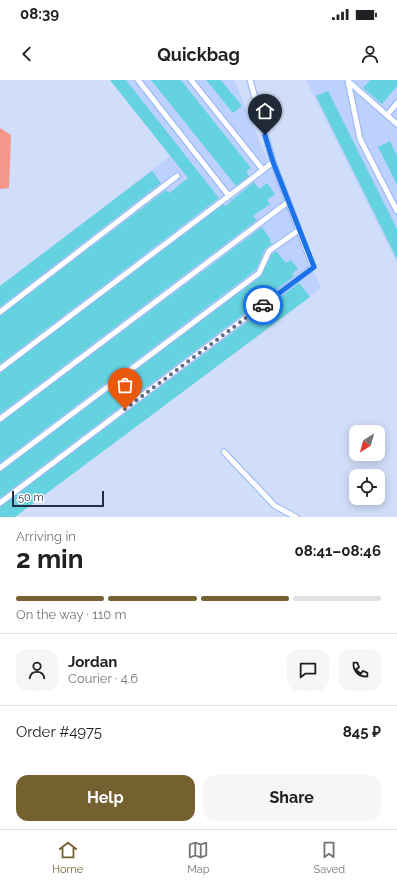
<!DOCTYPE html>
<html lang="en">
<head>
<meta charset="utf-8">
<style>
	body { margin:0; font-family:Raleway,sans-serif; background:#f6f6f6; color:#202124; height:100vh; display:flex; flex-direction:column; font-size:15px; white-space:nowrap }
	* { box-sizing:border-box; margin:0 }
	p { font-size:13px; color:#757577 }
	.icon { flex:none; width:22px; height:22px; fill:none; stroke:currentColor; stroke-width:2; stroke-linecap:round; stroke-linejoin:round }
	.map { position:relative; height:437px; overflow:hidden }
	.sheet { display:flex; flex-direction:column; background:#fff; flex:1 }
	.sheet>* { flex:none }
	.needle { width:26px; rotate:217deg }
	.tools { position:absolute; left:349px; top:345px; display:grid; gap:8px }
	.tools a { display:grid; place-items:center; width:36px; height:36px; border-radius:8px; background:#fff; box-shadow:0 2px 10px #0003; font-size:20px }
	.scale { position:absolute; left:12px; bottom:10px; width:92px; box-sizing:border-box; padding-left:4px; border:2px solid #222e48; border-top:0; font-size:11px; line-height:14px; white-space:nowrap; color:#222e48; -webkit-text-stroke:3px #fff; paint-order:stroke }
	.pin { position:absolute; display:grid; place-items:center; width:34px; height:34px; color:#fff; margin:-41px -17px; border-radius:50% 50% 50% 0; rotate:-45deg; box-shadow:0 0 4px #0007 }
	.pin .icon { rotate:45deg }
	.courier { position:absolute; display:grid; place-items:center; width:40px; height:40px; margin:-20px; border:3px solid #1a73e8; border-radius:50%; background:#fff; color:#222; box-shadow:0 1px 5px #0007 }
	.summary em { font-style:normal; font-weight:700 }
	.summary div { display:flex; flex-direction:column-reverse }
	.summary { display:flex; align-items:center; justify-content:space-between; height:68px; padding:0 16px }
	h1 { font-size:26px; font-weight:700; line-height:30px }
	.bar { display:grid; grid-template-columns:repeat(4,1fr); gap:6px 4px; align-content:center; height:48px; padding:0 16px }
	.bar i { height:5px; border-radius:3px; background:#e0e0e0 }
	.bar .active { background:#75602f }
	.bar p { grid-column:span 4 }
	.line { display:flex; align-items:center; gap:10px; padding:0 16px; border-top:1px solid #e0e0e0 }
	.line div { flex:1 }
	.round { display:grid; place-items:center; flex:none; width:42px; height:42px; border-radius:12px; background:#f6f6f6 }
	.primary-button { display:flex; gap:8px; margin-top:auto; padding:8px 16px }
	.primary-button a { flex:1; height:46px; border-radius:12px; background:#75602f; color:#fff; font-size:16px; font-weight:700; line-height:46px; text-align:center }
	.primary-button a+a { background:#f6f6f6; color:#202124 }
	.status { display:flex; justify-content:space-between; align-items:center; height:28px; padding:0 20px; background:#fff; direction:ltr }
	.status svg { height:11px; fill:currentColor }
	header { display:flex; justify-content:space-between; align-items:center; height:52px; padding:0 16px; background:#fff; font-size:18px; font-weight:700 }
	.tabs { display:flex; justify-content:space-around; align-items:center; height:56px; border-top:1px solid #e0e0e0; background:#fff; font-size:11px; color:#757577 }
	.tabs a { display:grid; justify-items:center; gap:2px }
	.tabs .active { color:#75602f }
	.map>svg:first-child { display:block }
</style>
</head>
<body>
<div class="status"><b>08:39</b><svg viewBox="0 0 49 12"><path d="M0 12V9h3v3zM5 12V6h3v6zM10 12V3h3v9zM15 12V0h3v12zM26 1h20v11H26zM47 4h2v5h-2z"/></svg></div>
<header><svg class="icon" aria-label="back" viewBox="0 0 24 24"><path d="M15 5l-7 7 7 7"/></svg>Quickbag<svg class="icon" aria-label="person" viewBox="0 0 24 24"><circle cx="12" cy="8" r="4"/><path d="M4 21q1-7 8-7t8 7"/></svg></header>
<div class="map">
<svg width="397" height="437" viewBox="0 0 397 437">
	<rect width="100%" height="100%" fill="#d1def9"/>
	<path fill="#bcd1fe" d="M110 0H234L321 208 0 437V206L170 76Z
		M306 0H397V183Z"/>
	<path fill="#f5968c" d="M0 48 11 55 9 108 0 109Z"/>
	<path fill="#65d2df" d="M110 0H126L219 118 0 284V236L166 110 169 113 188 98Z
		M151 0H181L251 88 246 92 249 96 236 106Z
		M206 0H221L242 26 233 33Z
		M370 0H397V6L382 24 363 8Z
		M328 11 397 149V179L316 16Z
		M390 61 397 76V105L378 67Z
		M152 91 161 103 0 227V206Z
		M254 102 259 109 267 103 275 114 267 120 270 124 253 136 257 140 0 334V293L224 124 225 126Z
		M262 147 271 160 269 161 272 164 265 169 256 190 0 383V343Z
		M276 171 286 183 291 180 298 189 292 194 294 196 0 418V392L261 196 272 174Z
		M299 203 310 217 15 437H0V427Z"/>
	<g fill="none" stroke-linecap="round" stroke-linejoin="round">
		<defs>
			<path id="service" d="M138 0 229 116
				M348 1 360 59 397 131
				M348 1 397 44
				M387 35 397 23
				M263 90 273 82
				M0 232 177 96
				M0 289 263 90 191 0
				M0 339 288 122
				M224 372 275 426 296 437
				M0 388 259 193 269 171 299 150
				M0 423 313 187 273 82 250 0"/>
		</defs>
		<use href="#service" stroke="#96b3f5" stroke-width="7"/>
		<use href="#service" stroke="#fff" stroke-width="5"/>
	</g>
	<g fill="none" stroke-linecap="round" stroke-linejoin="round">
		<path stroke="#5f6c86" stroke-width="4" stroke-dasharray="0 7.2" d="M125 329 263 225"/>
		<path stroke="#1a73e8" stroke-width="5" d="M263 225 314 187 273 82 265 55"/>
	</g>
</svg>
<div class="tools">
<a><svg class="needle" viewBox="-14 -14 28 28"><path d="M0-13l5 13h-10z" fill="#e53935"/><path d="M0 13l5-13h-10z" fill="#757577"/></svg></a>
<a><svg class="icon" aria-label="locate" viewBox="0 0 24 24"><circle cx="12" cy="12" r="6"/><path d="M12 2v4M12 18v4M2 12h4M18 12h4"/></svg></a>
</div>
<div class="scale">50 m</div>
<div class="pin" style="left:125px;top:329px;background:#ea580c"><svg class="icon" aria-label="bag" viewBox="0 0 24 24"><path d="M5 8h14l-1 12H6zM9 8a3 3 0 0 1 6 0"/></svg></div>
<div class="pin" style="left:265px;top:55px;background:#1f2937"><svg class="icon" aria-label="home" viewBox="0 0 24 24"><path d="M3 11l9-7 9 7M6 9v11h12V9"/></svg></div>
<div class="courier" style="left:263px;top:225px"><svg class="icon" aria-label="car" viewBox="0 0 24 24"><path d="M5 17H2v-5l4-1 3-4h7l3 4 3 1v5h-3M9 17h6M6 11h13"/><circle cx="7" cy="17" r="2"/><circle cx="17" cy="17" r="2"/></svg></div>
</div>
<section class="sheet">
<div class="summary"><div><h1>2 min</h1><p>Arriving in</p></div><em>08:41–08:46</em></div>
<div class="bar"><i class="active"></i><i class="active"></i><i class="active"></i><i></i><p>On the way · 110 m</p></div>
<div class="line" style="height:72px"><a class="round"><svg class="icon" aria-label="person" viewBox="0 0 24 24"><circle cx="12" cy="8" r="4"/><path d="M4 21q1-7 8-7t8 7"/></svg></a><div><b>Jordan</b><p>Courier · 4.6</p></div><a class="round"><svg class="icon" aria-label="chat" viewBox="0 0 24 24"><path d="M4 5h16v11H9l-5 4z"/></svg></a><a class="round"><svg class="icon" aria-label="phone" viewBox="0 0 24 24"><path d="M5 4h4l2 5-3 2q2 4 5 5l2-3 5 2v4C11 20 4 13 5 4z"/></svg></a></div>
<div class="line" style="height:52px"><div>Order #4975</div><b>845 ₽</b></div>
<div class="primary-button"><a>Help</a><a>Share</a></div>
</section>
<nav class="tabs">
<a class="active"><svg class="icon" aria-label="home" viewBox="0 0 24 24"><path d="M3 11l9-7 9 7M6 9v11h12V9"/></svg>Home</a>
<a><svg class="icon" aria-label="map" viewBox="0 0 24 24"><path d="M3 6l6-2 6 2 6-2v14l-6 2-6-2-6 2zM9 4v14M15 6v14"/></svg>Map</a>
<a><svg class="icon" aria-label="saved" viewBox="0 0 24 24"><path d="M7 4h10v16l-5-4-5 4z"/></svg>Saved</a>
</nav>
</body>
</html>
